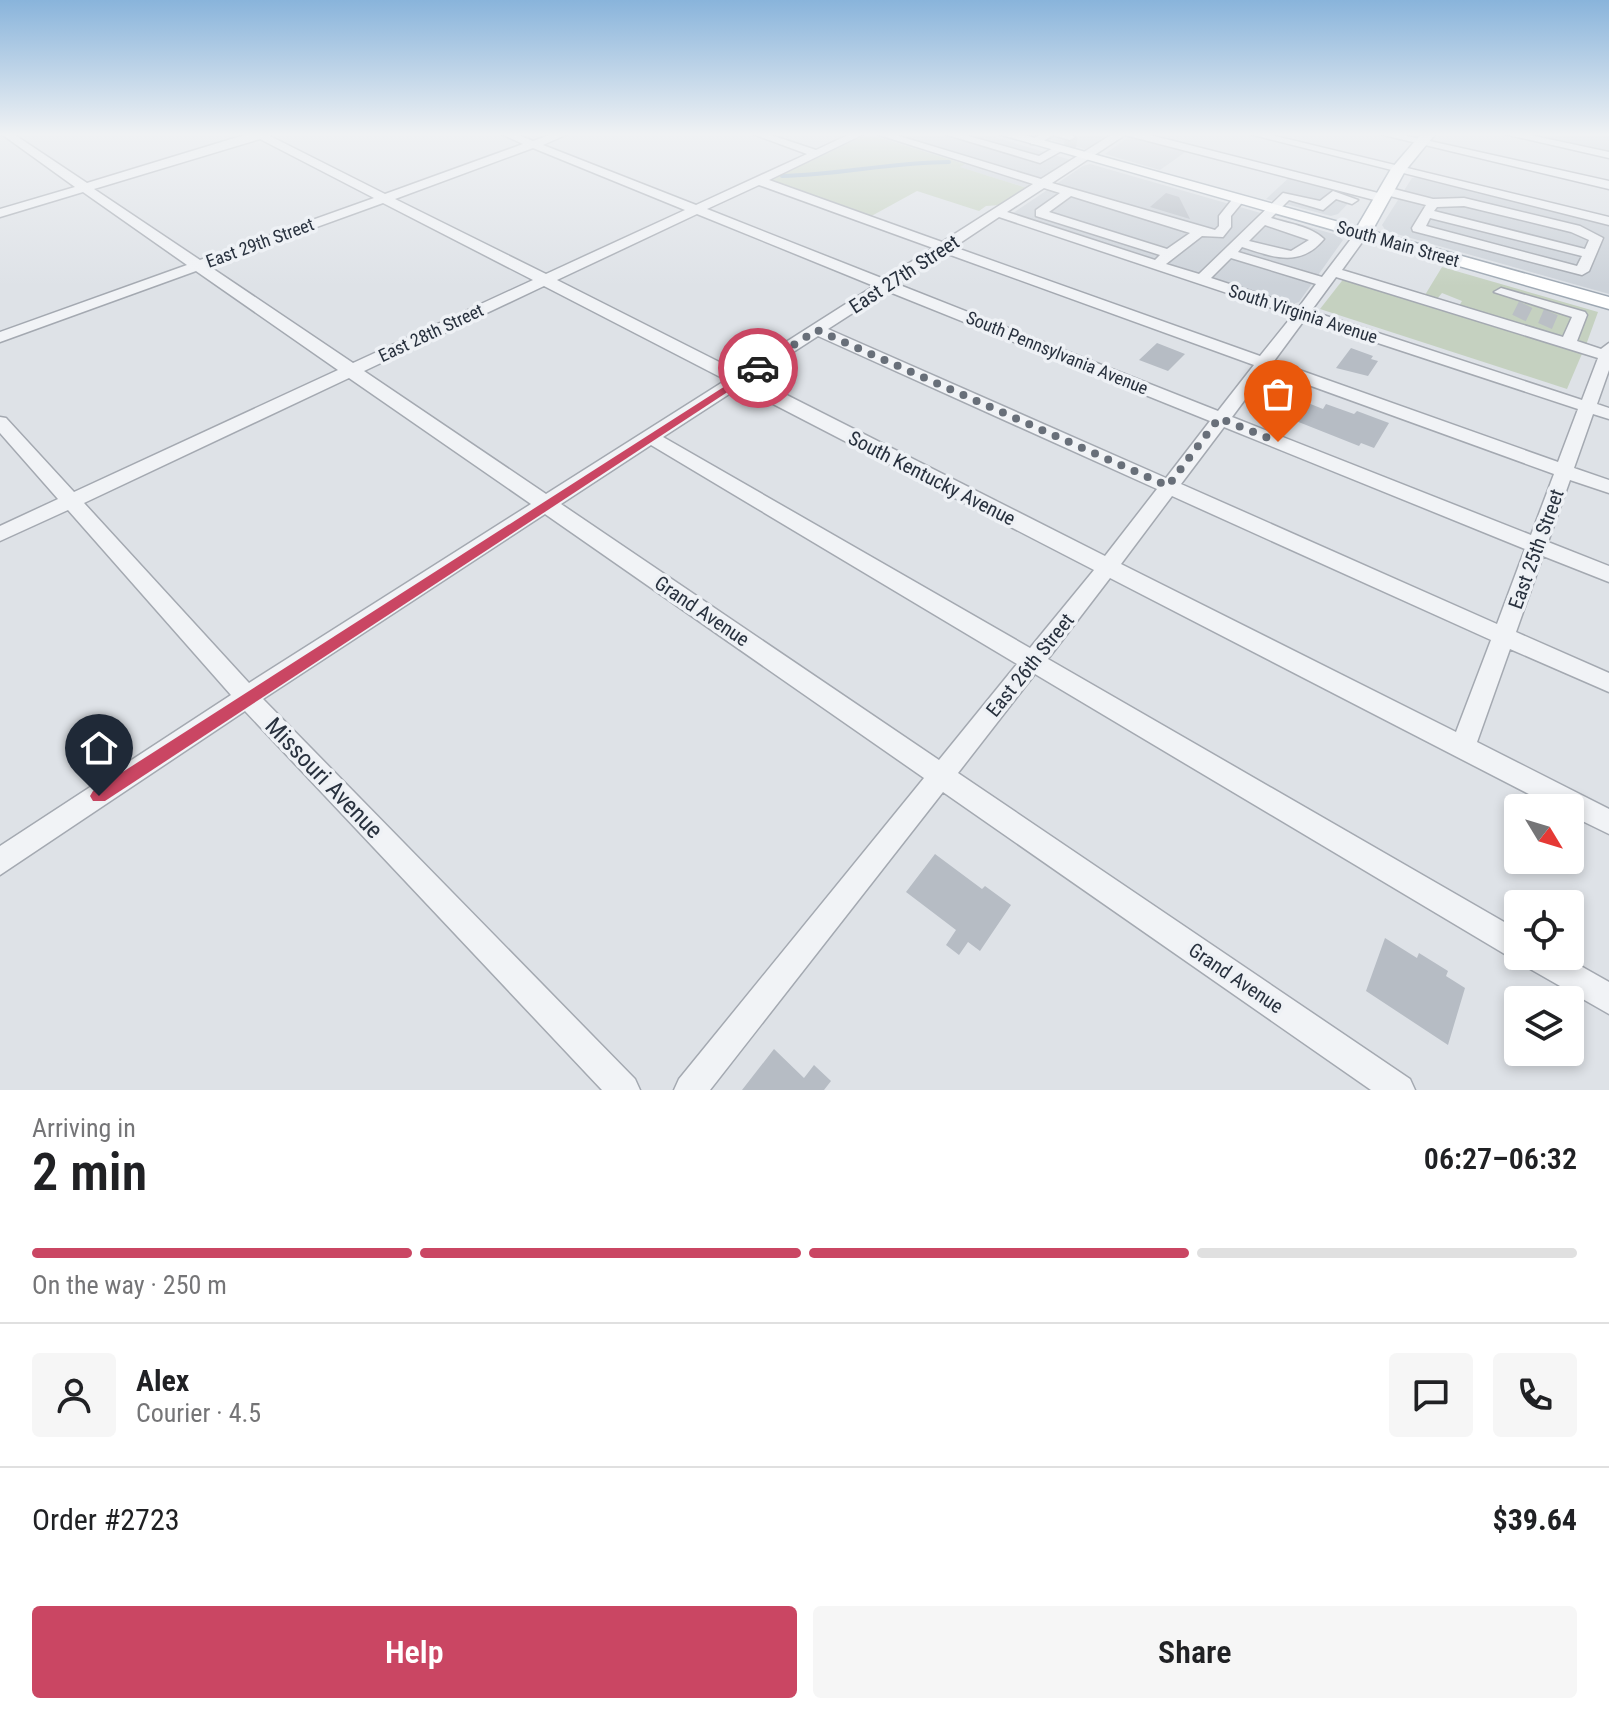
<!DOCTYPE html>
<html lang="en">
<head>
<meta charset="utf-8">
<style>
	body { margin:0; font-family:"Roboto Condensed",sans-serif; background:#f6f6f6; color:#202124; height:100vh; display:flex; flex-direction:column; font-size:30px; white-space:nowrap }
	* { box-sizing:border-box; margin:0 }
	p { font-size:26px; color:#757577 }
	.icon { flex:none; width:44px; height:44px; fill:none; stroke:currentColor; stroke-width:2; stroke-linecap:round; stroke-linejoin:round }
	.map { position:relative; height:1090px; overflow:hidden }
	.details { display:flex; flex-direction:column; background:#fff; flex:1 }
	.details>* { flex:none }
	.needle { width:52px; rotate:128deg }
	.controls { position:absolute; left:1504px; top:794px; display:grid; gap:16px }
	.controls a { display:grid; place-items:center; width:80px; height:80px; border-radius:8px; background:#fff; box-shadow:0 4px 12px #0003; font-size:40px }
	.pin { position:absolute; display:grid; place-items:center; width:68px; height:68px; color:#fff; margin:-82px -34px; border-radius:50% 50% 50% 0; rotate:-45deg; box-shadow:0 0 8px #0007 }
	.pin .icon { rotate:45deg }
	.courier { position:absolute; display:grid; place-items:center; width:80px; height:80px; margin:-40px; border:6px solid #ca4663; border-radius:50%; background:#fff; color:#222; box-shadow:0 2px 10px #0007 }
	.summary em { font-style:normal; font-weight:600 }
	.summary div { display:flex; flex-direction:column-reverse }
	.summary { display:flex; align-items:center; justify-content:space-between; height:136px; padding:0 32px }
	h1 { font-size:52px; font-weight:600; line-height:60px }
	.bar { display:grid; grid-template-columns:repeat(4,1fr); gap:12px 8px; align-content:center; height:96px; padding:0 32px }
	.bar i { height:10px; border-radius:6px; background:#e0e0e0 }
	.bar .selected { background:#ca4663 }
	.bar p { grid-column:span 4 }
	.line { display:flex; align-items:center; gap:20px; padding:0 32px; border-top:2px solid #e0e0e0 }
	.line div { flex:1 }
	.round { display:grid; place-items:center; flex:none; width:84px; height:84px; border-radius:8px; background:#f6f6f6 }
	.cta { display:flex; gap:16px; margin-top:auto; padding:16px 32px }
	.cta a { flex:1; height:92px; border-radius:8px; background:#ca4663; color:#fff; font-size:32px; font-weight:600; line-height:92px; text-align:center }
	.cta a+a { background:#f6f6f6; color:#202124 }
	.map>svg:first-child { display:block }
</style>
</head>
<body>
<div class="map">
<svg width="1609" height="1090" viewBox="0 0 1609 1090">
	<rect width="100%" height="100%" fill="#dee2e7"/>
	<path fill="#ccd2d9" d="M981 133 1071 160 1027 188 959 167 963 163 868 134Z
		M1025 133H1116L1085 149Z
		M1134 133 1191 148 1160 170 1105 154Z
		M1518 133H1609V153Z
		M1090 164 1337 235 1343 240 1299 302 1293 304 1013 213 1083 166Z
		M1293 174 1360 191 1338 214 1331 216 1266 199Z
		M1418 177 1609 223V294L1386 231 1382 225 1412 178Z"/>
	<path fill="#c5d1c0" d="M868 134 965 164 960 167 1027 188 1000 205 986 206 979 211 917 191 866 219 766 182Z
		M1442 267 1598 312 1586 345 1459 306 1462 301 1442 293 1437 299 1425 295Z
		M1345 277 1584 349 1567 389 1320 309Z"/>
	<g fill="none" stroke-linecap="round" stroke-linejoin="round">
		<path stroke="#9ab3c7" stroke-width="4" d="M782 176C838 175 893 162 949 162"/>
	</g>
	<path fill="#b6bcc4" d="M1166 193 1179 197 1190 219 1150 207Z
		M1157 343 1185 354 1168 371 1139 360Z
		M1351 348 1373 356 1371 359 1378 361 1368 376 1336 368Z
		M1308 403 1323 409 1326 404 1354 414 1357 411 1389 423 1374 448 1361 443 1359 446 1296 421Z
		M935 854 982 889 985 886 1011 905 980 951 968 942 959 955 946 945 956 930 906 892Z
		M1385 938 1417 958 1419 953 1448 971 1446 976 1465 988 1448 1045 1366 991Z
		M774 1049 804 1078 814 1065 831 1081 824 1090H742Z"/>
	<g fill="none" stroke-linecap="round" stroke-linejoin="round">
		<path stroke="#babfc5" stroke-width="12" stroke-dasharray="12 6" stroke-linecap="butt" d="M1065 140 1080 143"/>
		<path stroke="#babfc5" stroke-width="15" stroke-dasharray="15 7" stroke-linecap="butt" d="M1519 318 1526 304
			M1545 326 1551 312"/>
		<defs>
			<path id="minor" d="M0 133H12L87 183 251 133H274L270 136 385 194 523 144 499 133H513L533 141 555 133H570L543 145 696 205 807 154 750 133H765L816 150 852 133H866L769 180 942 242 1033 184 873 133H889L1041 179 1114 133H1142L1386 195V201L1382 202 1125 135 1052 183 1215 230 1219 226V216L1235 196H1243L1245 199 1231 216V227L1223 237 1202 236 1166 264 1199 274 1283 193 1320 201 1333 191 1358 200 1352 204 1336 199 1323 210 1289 200 1271 218C1289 224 1310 226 1324 239 1300 268 1273 257 1242 247L1238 252 1322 277 1357 231 1362 230 1368 234 1342 270 1563 337 1572 317 1494 292 1501 288 1585 312 1587 315 1577 341 1601 349 1609 343V370L1597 404 1609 408V419L1593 414 1574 468 1609 480V493L1570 480 1548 542 1609 566V582L1543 556 1516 632 1609 673V692L1510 649 1477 742 1609 809V834L1570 815V808H1556L1110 578 1048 659 1518 930V956H1563L1609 982V1014L1525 966 1522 959 1508 956 1035 674 958 773 1410 1079 1415 1090H1371L943 792 710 1090H674L679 1079 924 778 545 514 263 699 635 1079 640 1090H602L245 711 0 875V846L231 695 68 510 0 541V526L58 499 0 433V417L6 418 74 492 338 370 196 271 0 342V332L187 265 83 192 0 217V209L75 187ZM260 139 374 198 200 260 94 189ZM533 148 685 210 546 274 395 199ZM759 185 933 248 884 279 707 209ZM1044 188 1060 193 1036 210V216L1160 255 1155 260 1007 212ZM1071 196 1190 233 1167 249 1049 212ZM383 203 533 280 353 363 209 266ZM697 214 874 286 739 372 557 280ZM999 217 1293 315 1260 356 954 247ZM1265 225 1309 240 1291 251 1249 241ZM945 253 1254 365 1218 411 897 284ZM1231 258 1316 284 1299 307 1211 278ZM1336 277 1598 358 1582 400 1311 311ZM544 286 726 380 546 494 364 371ZM887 291 1210 421 1166 478 828 329ZM1305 319 1578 409 1558 462 1274 361ZM818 336 1157 489 1105 556 753 378ZM1267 370 1554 474 1531 535 1232 417ZM349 378 531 504 249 683 84 503ZM740 387 1094 570 1030 648 663 437ZM1224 427 1525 549 1497 624 1181 484ZM651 445 1017 664 939 760 561 504ZM1172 496 1491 640 1456 732 1121 564Z
				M941 133H958L1039 156 1055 147 1065 149 1040 163Z
				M1042 133H1068L1075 137 1070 140 1053 135 1039 144H1031V140Z
				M1245 133H1263L1609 217V225Z
				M1375 133H1394L1609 181V189Z
				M1500 133H1520L1609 152V158Z
				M1386 187 1433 199 1464 198 1580 226 1603 238 1589 271 1582 275 1413 231 1412 228 1426 205 1382 194 1380 191ZM1464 206 1571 232 1589 240 1585 249 1434 211 1437 207ZM1430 218 1582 256 1577 266 1426 226Z"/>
			<path id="major" d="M995 133H1017L1357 227 1391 169 1422 133H1436L1405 171 1372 231 1609 297V309Z"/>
		</defs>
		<use href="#minor" stroke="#a4a9b1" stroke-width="3"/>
		<use href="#major" stroke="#9ea8b3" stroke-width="3"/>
		<use href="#minor" fill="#f1f3f6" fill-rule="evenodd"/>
		<use href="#major" fill="#fff" fill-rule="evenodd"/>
	</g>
	<linearGradient id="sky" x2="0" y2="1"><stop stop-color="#89b4db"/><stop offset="0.47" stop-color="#f0f2f4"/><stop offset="1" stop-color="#f0f2f4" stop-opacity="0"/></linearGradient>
	<rect width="1609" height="286" fill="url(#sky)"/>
	<path fill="#ca4663" d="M758 365 761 366V370L105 801H93L90 796 93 791Z"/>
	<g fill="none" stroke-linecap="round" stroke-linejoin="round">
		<path stroke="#686f79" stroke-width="8" stroke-dasharray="0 14.4" d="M758 368 817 330 1168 486 1219 418 1278 442"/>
	</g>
	<g text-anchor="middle" stroke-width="7" stroke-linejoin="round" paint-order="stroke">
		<g font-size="18" fill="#28313e" stroke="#eef1f5">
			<text transform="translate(260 243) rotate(-20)" y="6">East 29th Street</text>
			<text transform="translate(1398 244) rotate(16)" y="6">South Main Street</text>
			<text transform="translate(1303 314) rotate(18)" y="6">South Virginia Avenue</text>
			<text transform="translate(431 333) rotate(-25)" y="6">East 28th Street</text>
			<text transform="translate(1057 353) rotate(22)" y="6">South Pennsylvania Avenue</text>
		</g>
		<g font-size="20" fill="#28313e" stroke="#eef1f5">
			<text transform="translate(904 274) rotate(-33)" y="7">East 27th Street</text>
			<text transform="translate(932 478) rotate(27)" y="7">South Kentucky Avenue</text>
			<text transform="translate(1536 549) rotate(-70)" y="7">East 25th Street</text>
			<text transform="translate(702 611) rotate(34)" y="7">Grand Avenue</text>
			<text transform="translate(1030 665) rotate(-51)" y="7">East 26th Street</text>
			<text transform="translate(1236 978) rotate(34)" y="7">Grand Avenue</text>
		</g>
		<g font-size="24" fill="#28313e" stroke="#eef1f5">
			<text transform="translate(324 778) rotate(46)" y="8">Missouri Avenue</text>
		</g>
	</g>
</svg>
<div class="controls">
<a><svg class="needle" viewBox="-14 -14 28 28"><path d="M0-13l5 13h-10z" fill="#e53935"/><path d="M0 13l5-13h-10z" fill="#757577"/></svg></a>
<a><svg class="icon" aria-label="locate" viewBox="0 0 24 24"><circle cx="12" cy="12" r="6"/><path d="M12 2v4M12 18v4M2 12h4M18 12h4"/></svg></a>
<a><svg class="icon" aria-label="layers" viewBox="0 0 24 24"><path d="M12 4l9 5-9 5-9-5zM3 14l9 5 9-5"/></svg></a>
</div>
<div class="pin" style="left:1278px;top:442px;background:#ea580c"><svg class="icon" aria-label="bag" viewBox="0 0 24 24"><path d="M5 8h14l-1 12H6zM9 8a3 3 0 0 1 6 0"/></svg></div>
<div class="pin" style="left:99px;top:796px;background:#1f2937"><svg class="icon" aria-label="home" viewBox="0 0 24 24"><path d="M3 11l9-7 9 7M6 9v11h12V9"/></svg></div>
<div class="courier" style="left:758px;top:368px"><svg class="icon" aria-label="car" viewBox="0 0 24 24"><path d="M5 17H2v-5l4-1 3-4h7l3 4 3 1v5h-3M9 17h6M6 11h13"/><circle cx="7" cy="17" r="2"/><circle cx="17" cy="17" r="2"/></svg></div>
</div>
<section class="details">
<div class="summary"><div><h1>2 min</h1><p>Arriving in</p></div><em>06:27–06:32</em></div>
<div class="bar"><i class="selected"></i><i class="selected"></i><i class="selected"></i><i></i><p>On the way · 250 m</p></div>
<div class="line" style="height:144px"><a class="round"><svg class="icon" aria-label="person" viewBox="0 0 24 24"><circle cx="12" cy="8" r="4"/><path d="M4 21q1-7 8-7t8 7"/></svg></a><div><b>Alex</b><p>Courier · 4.5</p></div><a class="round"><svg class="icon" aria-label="chat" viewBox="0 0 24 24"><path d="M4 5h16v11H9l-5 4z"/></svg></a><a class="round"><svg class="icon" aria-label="phone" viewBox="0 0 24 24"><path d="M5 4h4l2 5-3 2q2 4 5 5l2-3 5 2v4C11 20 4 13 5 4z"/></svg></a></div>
<div class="line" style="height:104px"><div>Order #2723</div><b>$39.64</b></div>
<div class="cta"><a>Help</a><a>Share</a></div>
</section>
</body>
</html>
